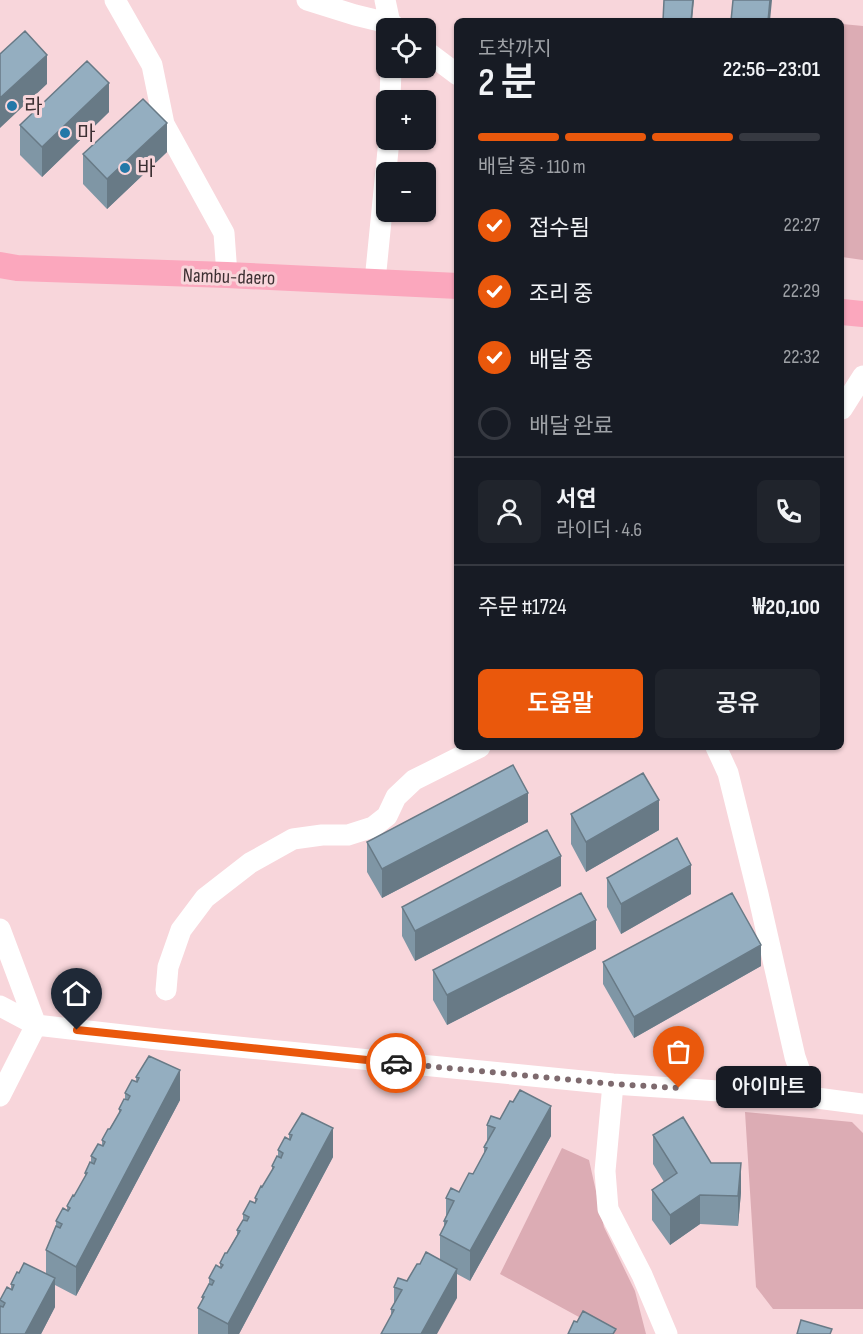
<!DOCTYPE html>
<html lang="ko">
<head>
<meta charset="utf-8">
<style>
	body { margin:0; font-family:"Sofia Sans Condensed","Noto Sans KR",sans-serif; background:#20242c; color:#f1f3f6; height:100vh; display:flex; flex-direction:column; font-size:22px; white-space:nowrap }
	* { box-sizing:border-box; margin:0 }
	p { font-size:20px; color:#9ea1a6 }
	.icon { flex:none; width:33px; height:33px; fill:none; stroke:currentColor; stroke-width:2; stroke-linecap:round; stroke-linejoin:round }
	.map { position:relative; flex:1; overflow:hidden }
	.details { position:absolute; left:454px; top:18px; width:390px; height:732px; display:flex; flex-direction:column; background:#171b24; border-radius:9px; box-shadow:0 2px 4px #0004 }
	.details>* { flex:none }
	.fabs { position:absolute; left:376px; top:18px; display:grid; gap:12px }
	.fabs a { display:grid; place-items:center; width:60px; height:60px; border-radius:9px; background:#171b24; box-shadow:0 2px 4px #0004; font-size:30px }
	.pin { position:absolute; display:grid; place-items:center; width:51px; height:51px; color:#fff; margin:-62px -26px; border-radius:50% 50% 50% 0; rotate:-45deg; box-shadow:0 0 6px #0007 }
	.pin .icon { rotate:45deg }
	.courier { position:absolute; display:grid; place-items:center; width:60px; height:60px; margin:-30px; border:4px solid #ea580c; border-radius:50%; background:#fff; color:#222; box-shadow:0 2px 8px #0007 }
	.bubble { position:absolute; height:42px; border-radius:9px; background:#171b24; box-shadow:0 2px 4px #0004; font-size:20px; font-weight:600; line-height:42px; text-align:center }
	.overview em { font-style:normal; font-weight:600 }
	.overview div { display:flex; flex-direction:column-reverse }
	.overview { display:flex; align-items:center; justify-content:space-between; height:102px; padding:0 24px }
	h1 { font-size:39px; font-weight:600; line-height:45px }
	.bar { display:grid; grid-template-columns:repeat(4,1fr); gap:9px 6px; align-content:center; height:72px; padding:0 24px }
	.bar i { height:8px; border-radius:4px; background:#363941 }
	.bar .current { background:#ea580c }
	.bar p { grid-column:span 4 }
	.line { display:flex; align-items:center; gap:15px; padding:0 24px; border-top:2px solid #363941 }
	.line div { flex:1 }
	.round { display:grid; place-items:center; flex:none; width:63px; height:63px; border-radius:9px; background:#20242c }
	ol { padding:0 24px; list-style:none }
	li { display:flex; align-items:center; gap:18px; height:66px }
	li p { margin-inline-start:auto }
	li .icon { padding:6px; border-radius:50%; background:#ea580c; color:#fff; stroke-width:4 }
	li:last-child { color:#9ea1a6 }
	li i { width:33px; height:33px; border:3px solid #363941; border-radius:50% }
	.primary-button { display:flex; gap:12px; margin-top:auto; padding:12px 24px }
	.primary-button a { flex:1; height:69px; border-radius:9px; background:#ea580c; color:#fff; font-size:24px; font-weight:600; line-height:69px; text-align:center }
	.primary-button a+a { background:#20242c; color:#f1f3f6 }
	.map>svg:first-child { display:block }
</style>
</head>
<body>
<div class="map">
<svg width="863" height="1334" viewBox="0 0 863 1334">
	<rect width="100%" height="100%" fill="#f8d6db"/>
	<path fill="#dcacb4" d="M842 24 863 26V260L842 257Z
		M745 1112 852 1122 863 1133V1309H773L756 1287Z
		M562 1148 589 1160 604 1227 635 1291 646 1334H610L500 1274Z"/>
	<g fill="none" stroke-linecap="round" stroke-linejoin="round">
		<path stroke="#fff" stroke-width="21" d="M115 0 152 65 164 124 224 233 227 275
			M307 0 355 15 392 24 397 28
			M385 0 391 28
			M426 51 458 75
			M390 100 391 68
			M375 281 389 140
			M842 409 863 376
			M716 747 728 773 758 894 795 1057 809 1097
			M0 929 36 1025
			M166 990 168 967 181 930 205 898 250 863 293 839 322 835H348L373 827 387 816 396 797 414 780 480 747
			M0 1006 36 1025
			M613 1084 605 1171 608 1209 642 1275 667 1334
			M0 1096 36 1025 158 1039 613 1084 809 1097 863 1104"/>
		<path stroke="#fba7bd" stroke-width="26" d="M0 265 17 268 227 275 458 286
			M842 312 863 314"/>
	</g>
	<path fill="#7f96a5" d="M109 112 42 177 20 155V125Z
		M167 152 107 209 83 184V154Z
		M571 814 659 830 586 872 571 844Z
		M528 822 382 898 367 872V842Z
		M607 878 691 894 621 934 607 907Z
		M561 886 415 961 402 936V907Z
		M596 949 447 1025 433 1000V970Z
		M603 962 761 966 634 1038 603 984Z
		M136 1077 180 1100 76 1296 55 1285V1307L41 1334H0V1300L11 1289V1284L19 1273H46V1250L56 1226V1221L67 1210V1206L74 1196 85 1178V1173L91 1162V1156L102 1146V1140L119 1114V1109L125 1099V1093L136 1082Z
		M500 1119 551 1136 470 1281 457 1274V1298L391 1316V1309L394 1304V1287L407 1281 420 1264 440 1259V1235L444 1227V1221L446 1216V1198L459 1192 473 1174 484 1154V1147L487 1143V1125Z
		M289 1134 333 1157 239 1334H198V1308L202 1301V1297L209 1284V1278L220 1267V1263L227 1253 237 1235V1230L243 1220V1214L255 1203V1198L262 1187 272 1171V1166L278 1156V1150L289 1139Z
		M653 1135 711 1163 741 1192 738 1226 700 1224 670 1245 652 1220V1190L664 1182 653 1164Z"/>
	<path fill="#687a86" d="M693 0H694L692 21H691Z
		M770 0H772L770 21H768Z
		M47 55V84L0 128V98Z
		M109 83V112L42 177V147Z
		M167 123V152L107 209V179Z
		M528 793V822L382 898V869Z
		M659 800V830L586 872V842Z
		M561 856V886L415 961V931Z
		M691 865V894L621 934V904Z
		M596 920V949L447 1025V995Z
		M761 945V966L634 1038V1017Z
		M180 1070V1100L76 1296V1267Z
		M551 1106V1136L470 1281V1251Z
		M333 1128V1157L239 1334H228V1324Z
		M741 1163V1192L738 1226V1196Z
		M700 1195V1224L670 1245V1215Z
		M457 1269V1298L437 1334H421Z
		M55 1278V1307L41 1334H25Z"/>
	<path fill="#94aec0" stroke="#687a86" stroke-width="1.5" d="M664 0H693L691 21H663Z
		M733 0H770L768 21H731Z
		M25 31 47 55 0 98V54Z
		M87 61 109 83 42 147 20 125Z
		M143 99 167 123 107 179 83 154Z
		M513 765 528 793 382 869 367 842Z
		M643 773 659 800 586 842 571 814Z
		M547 830 561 856 415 931 402 907Z
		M677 838 691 865 621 904 607 878Z
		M581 893 596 920 447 995 433 970Z
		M732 893 761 945 634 1017 603 962Z
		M149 1056 180 1070 76 1267 46 1250 56 1226 60 1228 62 1224 56 1221 63 1208 68 1211 70 1208 67 1206 73 1195 74 1196 87 1173H85L90 1162 94 1164 96 1159 91 1156 98 1144 103 1146 105 1142 102 1140 108 1129H110L121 1110 119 1109 124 1099 128 1100 130 1096 125 1093 132 1080 137 1082 139 1078 136 1077Z
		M520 1090 551 1106 470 1251 440 1235 447 1221H444L454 1201 446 1198 451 1188 459 1192 469 1173 473 1174 487 1148 484 1147 495 1128 487 1125 491 1116 500 1119 510 1101 513 1102Z
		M302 1113 333 1128 228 1324 198 1308 204 1297H202L209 1284 212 1285 214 1281 209 1278 216 1265 221 1268 223 1265 220 1263 225 1253H227L240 1231 237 1230 243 1220 247 1221 249 1217 243 1214 250 1201 255 1203 257 1199 255 1198 261 1186 262 1187 274 1167 272 1166 277 1156 281 1158 283 1153 278 1150 285 1137 290 1140 292 1135 289 1134Z
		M683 1117 711 1163H741L738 1196 700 1195 670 1215 652 1190 677 1173 653 1135Z
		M426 1252 457 1269 421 1334H381L394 1310 391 1309 402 1290 394 1287 398 1278 407 1281 417 1264H420Z
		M24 1263 55 1278 25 1334H0V1306L3 1307 5 1303 0 1300 7 1287 12 1290 14 1285 11 1284 17 1272 19 1273Z
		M583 1311 616 1329 613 1334H568L574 1321 577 1322Z
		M801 1320 832 1329 830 1334H797Z"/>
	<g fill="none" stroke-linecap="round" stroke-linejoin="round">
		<path stroke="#7e6a6e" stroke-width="6" stroke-dasharray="0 10.8" d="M396 1063 614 1084 679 1088"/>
		<path stroke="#ea580c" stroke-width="8" d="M77 1030 396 1063"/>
	</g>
	<g fill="#2378a8" stroke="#f8d6db" stroke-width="2">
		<circle cx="12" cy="106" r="6"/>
		<circle cx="65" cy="133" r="6"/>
		<circle cx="125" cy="168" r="6"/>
	</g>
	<g text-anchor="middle" stroke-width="6" stroke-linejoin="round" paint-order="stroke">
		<g font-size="20" fill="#3d3033" stroke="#f8d6db" text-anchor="start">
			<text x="24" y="113">라</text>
			<text x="77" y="140">마</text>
			<text x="137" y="175">바</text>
		</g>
		<g font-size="20" fill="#3d3033" stroke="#f8d6db">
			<text transform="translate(229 276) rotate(2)" y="7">Nambu-daero</text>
		</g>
	</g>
</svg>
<div class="fabs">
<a><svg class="icon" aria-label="locate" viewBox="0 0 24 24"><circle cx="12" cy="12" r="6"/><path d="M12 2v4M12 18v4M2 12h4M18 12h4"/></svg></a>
<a>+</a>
<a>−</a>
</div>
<div class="pin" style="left:679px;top:1088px;background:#ea580c"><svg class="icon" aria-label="bag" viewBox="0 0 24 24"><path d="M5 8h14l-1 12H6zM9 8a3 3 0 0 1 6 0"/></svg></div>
<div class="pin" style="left:77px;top:1030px;background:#1f2937"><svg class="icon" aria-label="home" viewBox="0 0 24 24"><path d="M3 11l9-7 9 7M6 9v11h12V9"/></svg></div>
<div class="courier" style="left:396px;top:1063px"><svg class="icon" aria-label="car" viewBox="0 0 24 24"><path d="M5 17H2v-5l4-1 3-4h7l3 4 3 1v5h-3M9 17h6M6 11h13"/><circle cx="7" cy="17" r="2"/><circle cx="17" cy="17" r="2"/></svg></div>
<div class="bubble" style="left:716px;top:1066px;width:105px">아이마트</div>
<section class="details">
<div class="overview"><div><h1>2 분</h1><p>도착까지</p></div><em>22:56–23:01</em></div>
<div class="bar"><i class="current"></i><i class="current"></i><i class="current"></i><i></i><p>배달 중 · 110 m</p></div>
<ol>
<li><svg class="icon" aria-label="check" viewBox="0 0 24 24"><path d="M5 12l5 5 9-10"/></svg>접수됨<p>22:27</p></li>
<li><svg class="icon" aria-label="check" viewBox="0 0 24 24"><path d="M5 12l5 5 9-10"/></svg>조리 중<p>22:29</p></li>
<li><svg class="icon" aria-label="check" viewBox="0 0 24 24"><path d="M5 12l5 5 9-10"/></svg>배달 중<p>22:32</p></li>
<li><i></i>배달 완료</li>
</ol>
<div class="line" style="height:108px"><a class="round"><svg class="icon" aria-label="person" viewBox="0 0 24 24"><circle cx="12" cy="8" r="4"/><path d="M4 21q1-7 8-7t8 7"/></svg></a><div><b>서연</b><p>라이더 · 4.6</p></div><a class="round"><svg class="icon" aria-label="phone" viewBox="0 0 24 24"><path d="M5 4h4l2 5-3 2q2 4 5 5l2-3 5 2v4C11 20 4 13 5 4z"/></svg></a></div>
<div class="line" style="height:78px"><div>주문 #1724</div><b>₩20,100</b></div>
<div class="primary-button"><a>도움말</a><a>공유</a></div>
</section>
</div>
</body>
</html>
